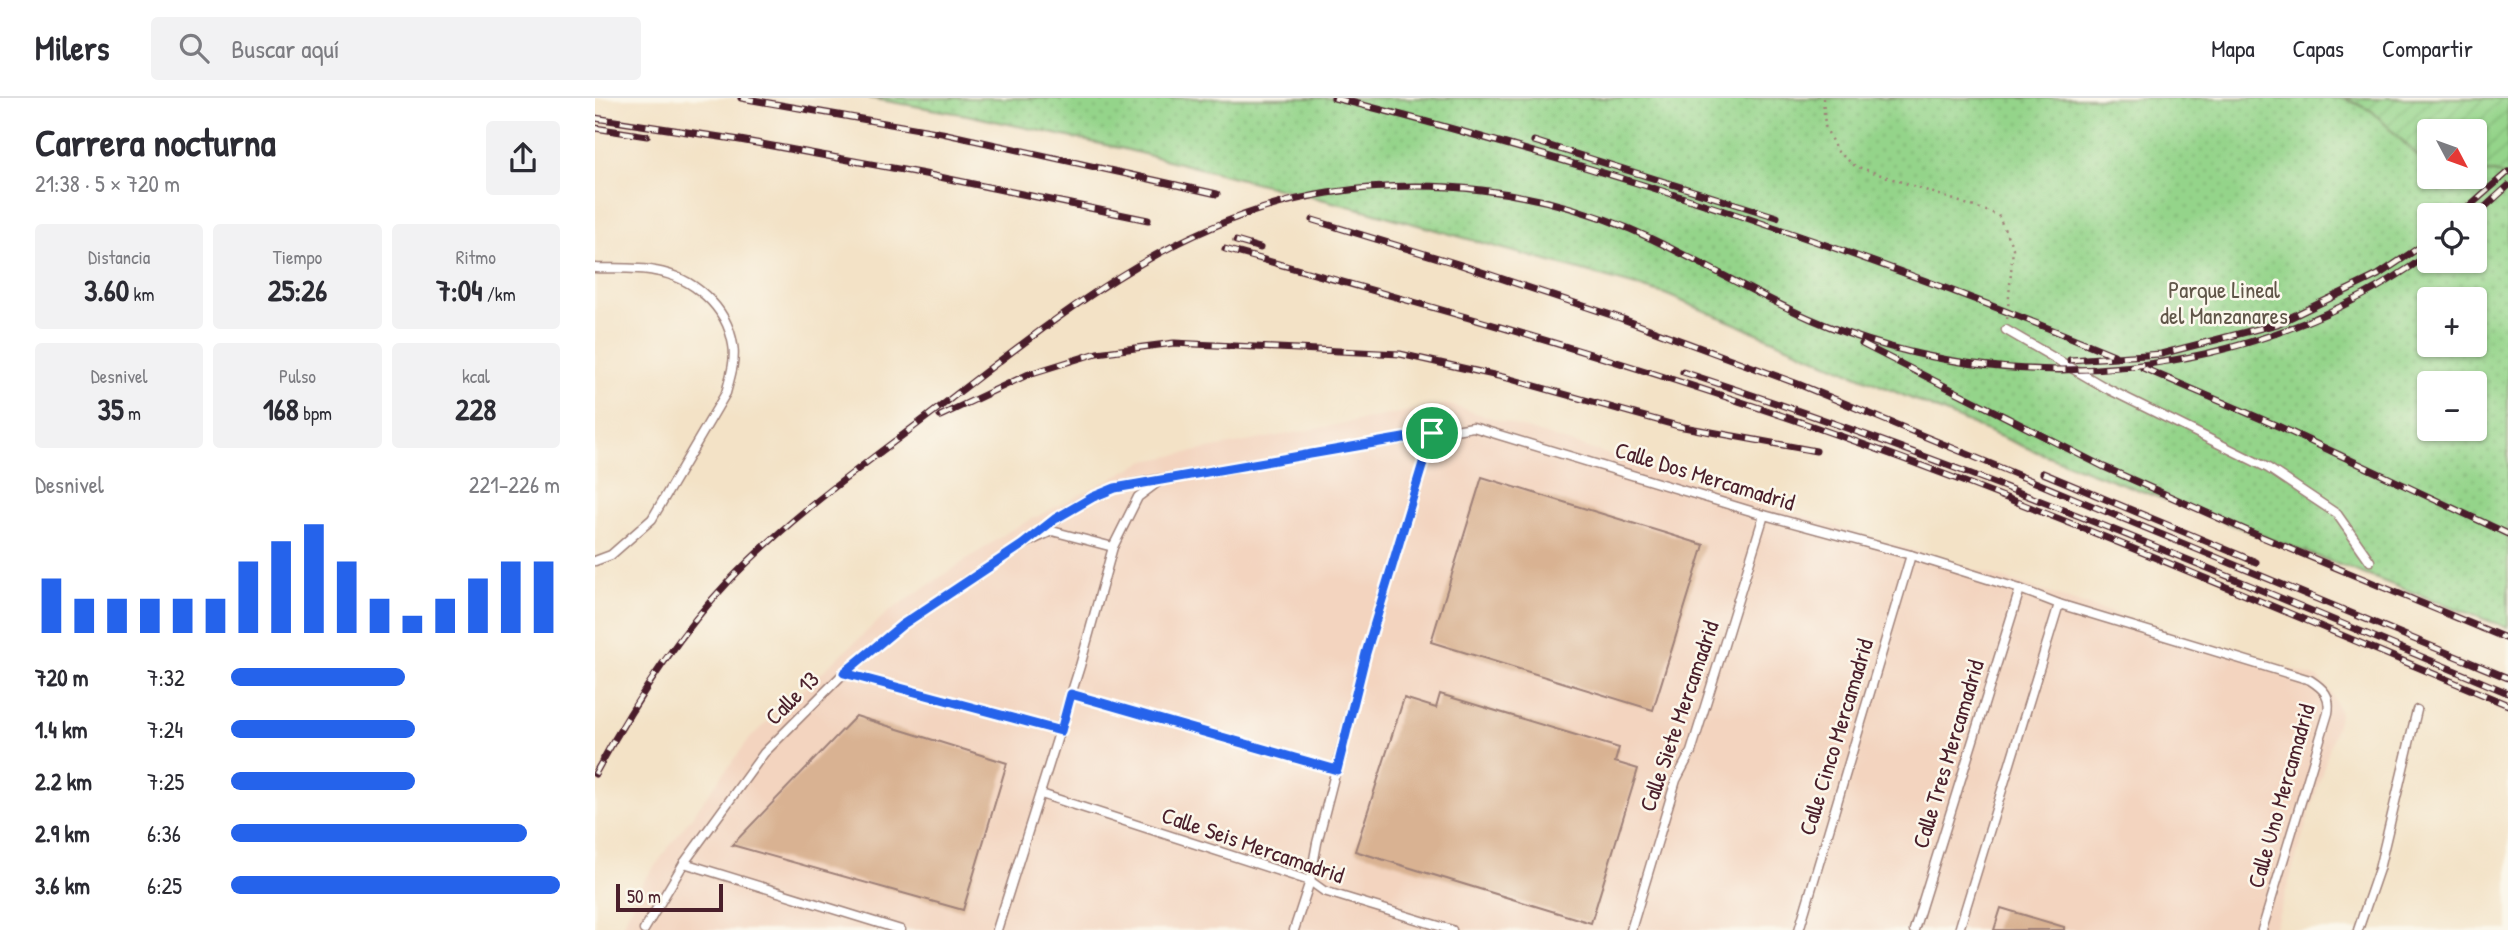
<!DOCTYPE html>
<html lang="es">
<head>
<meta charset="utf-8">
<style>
	:root { --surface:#fff; --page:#f2f2f3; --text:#2b2b33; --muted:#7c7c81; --line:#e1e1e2; --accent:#2563eb }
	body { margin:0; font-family:"Patrick Hand",sans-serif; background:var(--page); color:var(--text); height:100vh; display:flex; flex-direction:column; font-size:26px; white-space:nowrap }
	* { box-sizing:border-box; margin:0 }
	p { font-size:23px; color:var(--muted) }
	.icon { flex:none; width:38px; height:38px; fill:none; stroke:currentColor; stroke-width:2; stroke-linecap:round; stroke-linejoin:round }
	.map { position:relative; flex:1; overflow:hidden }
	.sheet { display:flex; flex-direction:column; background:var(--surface); width:595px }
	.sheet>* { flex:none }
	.needle { width:46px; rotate:131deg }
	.fabs { position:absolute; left:1822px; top:21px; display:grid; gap:14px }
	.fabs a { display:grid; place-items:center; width:70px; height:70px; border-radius:7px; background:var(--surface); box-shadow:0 2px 5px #0004; font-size:35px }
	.scale { position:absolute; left:21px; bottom:18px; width:107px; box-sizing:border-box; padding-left:7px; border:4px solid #4a1f2b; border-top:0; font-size:19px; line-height:24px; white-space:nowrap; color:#4a1f2b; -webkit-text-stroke:5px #fbf7ec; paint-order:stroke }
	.pin { position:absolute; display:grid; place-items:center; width:60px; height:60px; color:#fff; margin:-30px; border:4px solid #fff; border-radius:50%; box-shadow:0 2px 7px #0007 }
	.round { display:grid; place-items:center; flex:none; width:74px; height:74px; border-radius:7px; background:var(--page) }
	.head { display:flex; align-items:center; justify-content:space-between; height:119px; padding:0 35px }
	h1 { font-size:38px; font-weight:800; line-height:52px }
	.figures { display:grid; grid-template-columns:repeat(3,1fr); gap:10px; height:119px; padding:7px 35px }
	.figures div { display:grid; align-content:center; border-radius:7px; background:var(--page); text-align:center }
	.figures b { font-size:30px; font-weight:800 }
	.figures small { font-size:19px; font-weight:400 }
	.figures p { font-size:19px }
	.chart { height:196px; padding:14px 35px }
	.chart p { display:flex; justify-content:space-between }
	.chart svg { width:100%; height:126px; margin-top:7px; stroke:var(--accent); stroke-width:6 }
	ul { padding:0 35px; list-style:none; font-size:23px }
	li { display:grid; grid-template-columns:112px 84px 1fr; align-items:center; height:52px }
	li i { height:18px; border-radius:9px; background:var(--accent) }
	header { display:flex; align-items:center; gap:42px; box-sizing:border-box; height:98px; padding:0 35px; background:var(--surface); border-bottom:2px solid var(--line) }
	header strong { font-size:33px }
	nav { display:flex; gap:38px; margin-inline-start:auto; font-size:24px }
	.search { width:490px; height:63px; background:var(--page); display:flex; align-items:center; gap:18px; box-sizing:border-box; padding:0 24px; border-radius:7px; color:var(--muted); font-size:26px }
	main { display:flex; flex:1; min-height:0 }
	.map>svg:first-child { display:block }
	.built { fill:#f3d4bf }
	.park { fill:url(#park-dots); stroke:#6f7a5a; stroke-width:2; fill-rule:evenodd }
	.garden { fill:url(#garden-furrows); stroke:#6f7a5a; stroke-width:2 }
	.building { fill:#d9b292 }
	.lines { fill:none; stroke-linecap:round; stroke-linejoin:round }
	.service-casing { stroke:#9e8078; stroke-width:11 }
	.path { stroke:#9e8078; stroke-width:2.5; stroke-dasharray:2 5; stroke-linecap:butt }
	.service { stroke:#fff; stroke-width:8 }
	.rail-casing { stroke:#4a1f2b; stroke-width:7 }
	.rail { stroke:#fbf7ec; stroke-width:4.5; stroke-dasharray:13; stroke-linecap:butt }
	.route-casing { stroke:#fff; stroke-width:14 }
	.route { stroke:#2563eb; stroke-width:9 }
	.labels { text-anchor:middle; stroke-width:5; stroke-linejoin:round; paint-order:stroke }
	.park-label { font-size:23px; fill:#605548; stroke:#fbf7ec }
	.street-label { font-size:23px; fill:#4a1f2b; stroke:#fbf7ec }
</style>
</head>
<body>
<header>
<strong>Milers</strong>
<div class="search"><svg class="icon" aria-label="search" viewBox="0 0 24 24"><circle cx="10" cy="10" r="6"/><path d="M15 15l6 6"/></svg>Buscar aquí</div>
<nav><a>Mapa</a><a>Capas</a><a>Compartir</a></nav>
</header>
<main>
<section class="sheet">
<div class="head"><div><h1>Carrera nocturna</h1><p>21:38 · 5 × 720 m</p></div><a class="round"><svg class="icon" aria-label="share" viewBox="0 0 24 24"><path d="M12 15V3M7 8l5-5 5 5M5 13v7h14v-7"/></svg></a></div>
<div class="figures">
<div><p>Distancia</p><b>3.60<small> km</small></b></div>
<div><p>Tiempo</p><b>25:26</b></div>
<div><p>Ritmo</p><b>7:04<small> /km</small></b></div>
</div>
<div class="figures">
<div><p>Desnivel</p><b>35<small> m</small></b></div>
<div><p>Pulso</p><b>168<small> bpm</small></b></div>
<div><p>kcal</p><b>228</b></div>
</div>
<div class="chart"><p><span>Desnivel</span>221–226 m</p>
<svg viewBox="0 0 160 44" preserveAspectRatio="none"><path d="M5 44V25M15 44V32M25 44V32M35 44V32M45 44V32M55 44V32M65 44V19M75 44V12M85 44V6M95 44V19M105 44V32M115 44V38M125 44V32M135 44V25M145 44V19M155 44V19"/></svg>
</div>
<ul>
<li><b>720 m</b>7:32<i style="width:53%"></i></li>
<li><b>1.4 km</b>7:24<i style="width:56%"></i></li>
<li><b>2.2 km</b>7:25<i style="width:56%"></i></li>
<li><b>2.9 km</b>6:36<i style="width:90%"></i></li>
<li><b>3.6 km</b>6:25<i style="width:100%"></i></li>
</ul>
</section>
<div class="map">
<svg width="1913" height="832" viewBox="0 0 1913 832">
	<defs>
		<pattern id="park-dots" width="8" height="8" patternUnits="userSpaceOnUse" patternTransform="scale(1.75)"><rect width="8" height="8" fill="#94d48a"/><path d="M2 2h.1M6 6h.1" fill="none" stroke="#81b677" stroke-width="1.8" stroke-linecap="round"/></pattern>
		<pattern id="garden-furrows" width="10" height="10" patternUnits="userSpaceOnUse" patternTransform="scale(1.75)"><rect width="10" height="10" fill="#94d48a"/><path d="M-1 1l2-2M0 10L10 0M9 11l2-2" fill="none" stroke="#81b677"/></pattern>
	</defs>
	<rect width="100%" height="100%" fill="#fbf7ec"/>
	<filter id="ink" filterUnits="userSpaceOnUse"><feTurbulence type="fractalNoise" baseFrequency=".0143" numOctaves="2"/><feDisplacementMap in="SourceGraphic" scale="14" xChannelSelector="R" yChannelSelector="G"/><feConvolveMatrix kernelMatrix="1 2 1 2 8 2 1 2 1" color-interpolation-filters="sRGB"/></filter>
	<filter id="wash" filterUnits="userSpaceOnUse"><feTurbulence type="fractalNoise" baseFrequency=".00686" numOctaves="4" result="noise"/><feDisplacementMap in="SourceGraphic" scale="28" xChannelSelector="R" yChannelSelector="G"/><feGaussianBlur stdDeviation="1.57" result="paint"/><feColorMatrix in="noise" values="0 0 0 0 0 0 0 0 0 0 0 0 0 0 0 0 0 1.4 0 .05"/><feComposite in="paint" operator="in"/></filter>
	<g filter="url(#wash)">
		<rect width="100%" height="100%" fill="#f3e2c6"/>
		<!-- built -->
		<polygon class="built" points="852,306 1723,580 1736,595 1745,615 1679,832 25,832 48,784 155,640 293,514 416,432 550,363"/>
		<!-- park -->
		<path class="park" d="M273,0H1913V530L1437,352L1070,196L773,113L529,51L372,17ZM1834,33H1880V79H1834ZM1834,117H1880V163H1834ZM1834,201H1880V247H1834ZM1834,285H1880V331H1834Z"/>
		<!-- garden -->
		<polygon class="garden" points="1749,0 1913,0 1913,81 1900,74 1880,75 1880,33 1834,33 1834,69 1777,13"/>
		<g id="blocks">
			<!-- building -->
			<g class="building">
				<polygon points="887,379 1109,447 1058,612 836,544"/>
				<polygon points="845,596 1024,650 1020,664 1043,671 996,825 760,753 809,600 841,610"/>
				<polygon points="261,618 412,665 368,812 137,747"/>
				<polygon points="1406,810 1469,829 1469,832 1399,832"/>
			</g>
		</g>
	</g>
	<g filter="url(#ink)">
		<use href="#blocks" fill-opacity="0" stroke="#9e8078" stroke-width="2"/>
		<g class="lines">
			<!-- service casing -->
			<g class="service-casing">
				<g id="service">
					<path d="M0,170C19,171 41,169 60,173C97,179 132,208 138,247C141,262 135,280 131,295L57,421L16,457L0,463"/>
					<polyline points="1411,232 1511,290 1673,370 1742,416 1775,463"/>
					<path d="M438,439C462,420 489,399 520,390C534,386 549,384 564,381"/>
					<polyline points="249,575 466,633"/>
					<polyline points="476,596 742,672"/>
					<polyline points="446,696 715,783 729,793 857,832"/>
					<polyline points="89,765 306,832"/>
					<polyline points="49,832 89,765 169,655 249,575 307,527 427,447 457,433 518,449"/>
					<path d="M402,832L485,568L518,449L543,399L567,381L878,329L1169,417L1316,457L1425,491L1464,506L1715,582C1729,591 1736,598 1733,615L1667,832"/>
					<polyline points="699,832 715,783 722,745 771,555 837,335"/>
					<polyline points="1036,832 1081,682 1096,654 1169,417"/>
					<polyline points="1204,832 1316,457"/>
					<polyline points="1319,832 1425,491"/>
					<polyline points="1364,832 1464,506"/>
					<polyline points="1763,832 1784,771 1822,612"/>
				</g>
			</g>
			<!-- path -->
			<polyline class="path" points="1228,0 1230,28 1241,52 1260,68 1403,117 1418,150 1412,223"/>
			<!-- service -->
			<use href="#service" class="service"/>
			<!-- rail casing -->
			<g class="rail-casing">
				<g id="rail">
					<polyline points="146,0 347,35 622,96"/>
					<path d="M739,0C826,21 913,46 999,72C1176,125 1349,186 1519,257"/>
					<polyline points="0,20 145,42 330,76 553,122"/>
					<polyline points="0,30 52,38"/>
					<polyline points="939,43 1182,119"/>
					<polyline points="1864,117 1913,74"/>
					<polyline points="1880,118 1913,88"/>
					<polyline points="718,122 863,166 1025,220 1203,286 1913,580"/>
					<polyline points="641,143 665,150"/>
					<path d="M630,151C817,203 1004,255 1188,318C1434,402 1673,507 1913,607"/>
					<polyline points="1267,246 1509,369 1655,434 1913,541"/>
					<polyline points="1475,262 1566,256 1682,226 1783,177 1834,143"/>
					<polyline points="1548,270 1685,329 1913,436"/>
					<path d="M1088,274C1369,365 1641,481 1913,595"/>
					<polyline points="345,318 434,276 502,255 579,245 805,256 912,280 1083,328 1221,353"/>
					<polyline points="1448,375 1661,464"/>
					<path d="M0,676C37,609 80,540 133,484C201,412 285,356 363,295C475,209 589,118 733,95C835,79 940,91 1035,131C1097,158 1155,194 1216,221C1415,307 1658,283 1834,156"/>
				</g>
			</g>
			<!-- rail -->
			<use href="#rail" class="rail"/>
		</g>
	</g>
	<g class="lines" filter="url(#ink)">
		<!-- route casing -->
		<g class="route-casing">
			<polygon id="route" points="837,335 771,555 742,672 476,596 466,633 249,575 307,527 427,447 460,421 498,399 520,390"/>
		</g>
		<!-- route -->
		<use href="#route" class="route"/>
	</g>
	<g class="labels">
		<!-- park labels -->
		<g class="park-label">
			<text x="1629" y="200">Parque Lineal<tspan x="1629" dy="26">del Manzanares</tspan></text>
		</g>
		<!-- street labels -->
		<g class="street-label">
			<text transform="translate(1110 378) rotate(17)" y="8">Calle Dos Mercamadrid</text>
			<text transform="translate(197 600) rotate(-45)" y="8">Calle 13</text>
			<text transform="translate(1084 618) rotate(-71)" y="8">Calle Siete Mercamadrid</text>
			<text transform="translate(1241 639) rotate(-73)" y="8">Calle Cinco Mercamadrid</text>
			<text transform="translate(1353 656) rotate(-73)" y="8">Calle Tres Mercamadrid</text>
			<text transform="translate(1686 698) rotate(-74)" y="8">Calle Uno Mercamadrid</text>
			<text transform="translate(658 747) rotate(19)" y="8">Calle Seis Mercamadrid</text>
		</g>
	</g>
</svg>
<div class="fabs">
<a><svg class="needle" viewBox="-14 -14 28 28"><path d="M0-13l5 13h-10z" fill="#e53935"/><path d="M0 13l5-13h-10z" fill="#7c7c81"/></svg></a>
<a><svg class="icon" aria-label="locate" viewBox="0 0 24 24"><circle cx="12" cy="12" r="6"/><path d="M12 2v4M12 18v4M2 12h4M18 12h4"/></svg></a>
<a>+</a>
<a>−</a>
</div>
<div class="scale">50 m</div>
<div class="pin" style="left:837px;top:335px;background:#1e9e55"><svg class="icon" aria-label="arrive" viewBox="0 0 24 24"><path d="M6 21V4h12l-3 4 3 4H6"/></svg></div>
</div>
</main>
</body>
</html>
